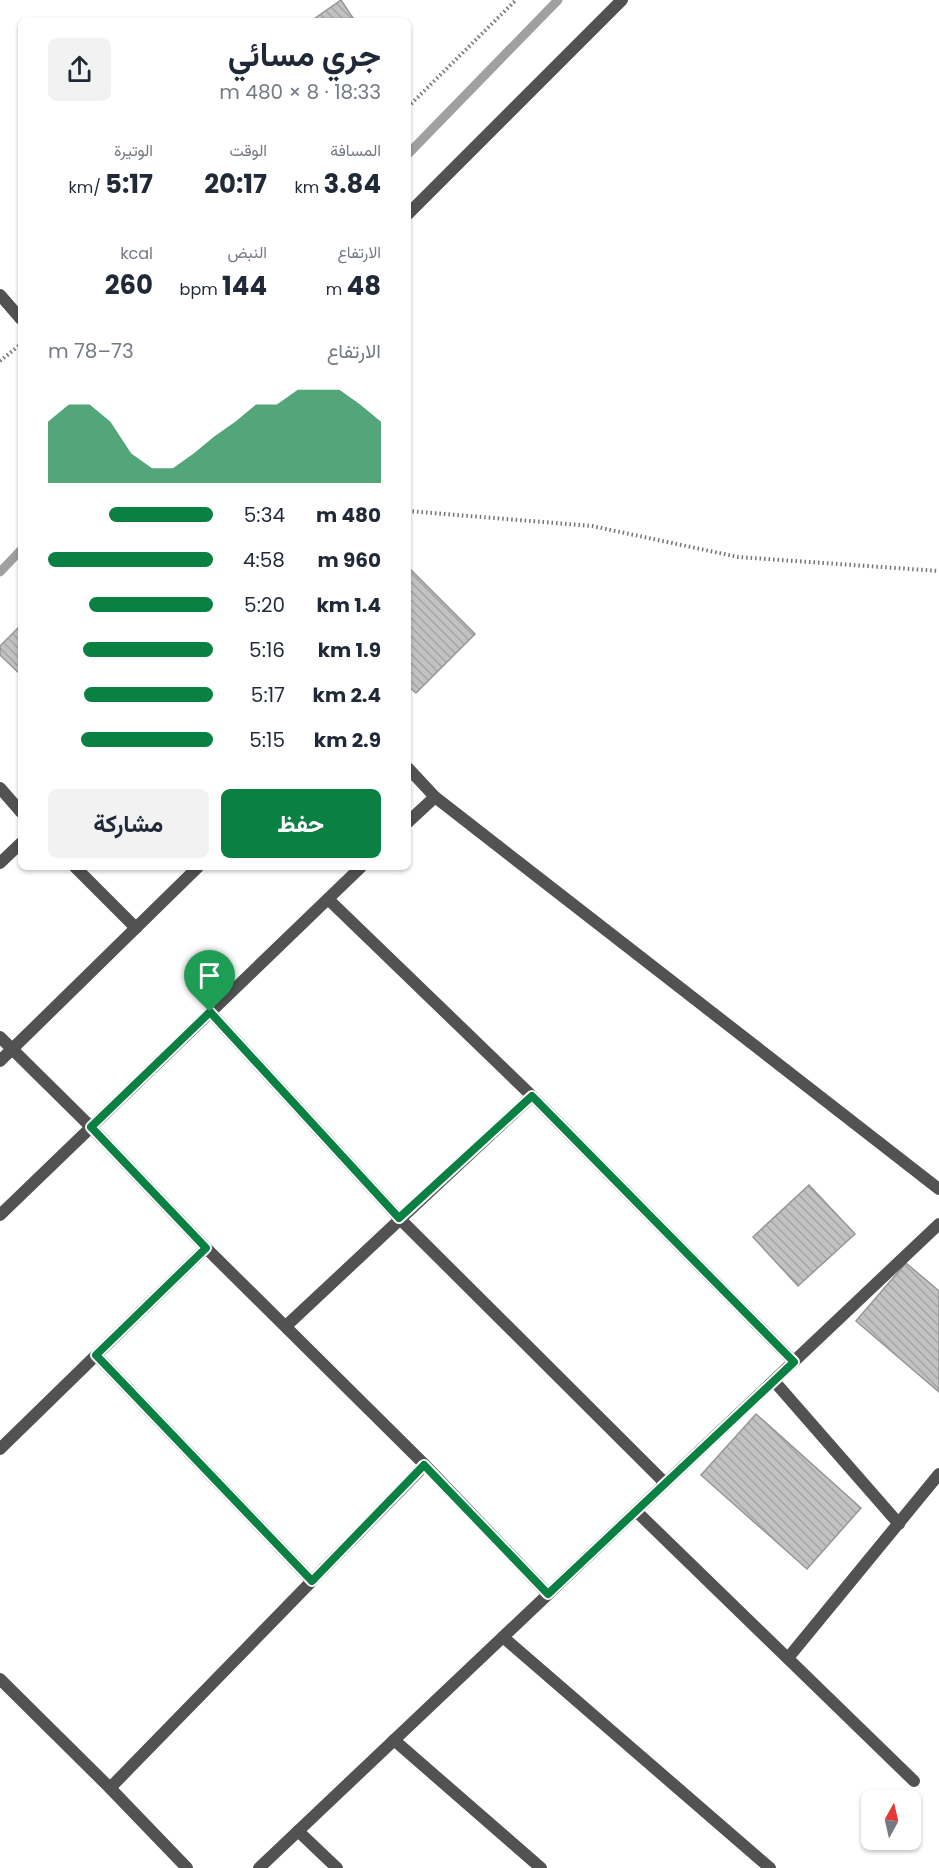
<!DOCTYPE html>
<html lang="ar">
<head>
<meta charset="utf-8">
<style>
	:root { --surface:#fff; --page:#f2f2f3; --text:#1f2937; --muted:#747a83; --accent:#0b8043 }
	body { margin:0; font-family:Poppins,Vazirmatn,sans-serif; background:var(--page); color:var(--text); direction:rtl; height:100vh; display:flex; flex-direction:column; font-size:22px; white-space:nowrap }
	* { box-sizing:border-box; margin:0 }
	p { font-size:20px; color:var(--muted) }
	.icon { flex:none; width:33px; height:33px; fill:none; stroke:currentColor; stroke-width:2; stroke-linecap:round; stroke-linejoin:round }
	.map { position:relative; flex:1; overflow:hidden; direction:ltr }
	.drawer { position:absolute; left:18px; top:18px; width:393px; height:852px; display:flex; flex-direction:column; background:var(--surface); border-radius:9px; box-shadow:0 2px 4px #0004; direction:rtl }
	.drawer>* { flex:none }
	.needle { width:39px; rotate:8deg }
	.buttons { position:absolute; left:861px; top:1790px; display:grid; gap:12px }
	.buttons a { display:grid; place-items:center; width:60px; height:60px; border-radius:9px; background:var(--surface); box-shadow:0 2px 4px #0004; font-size:30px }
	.pin { position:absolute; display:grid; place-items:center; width:51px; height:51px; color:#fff; margin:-62px -26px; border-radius:50% 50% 50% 0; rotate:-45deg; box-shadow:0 0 6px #0007 }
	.pin .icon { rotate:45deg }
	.round { display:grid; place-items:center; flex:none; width:63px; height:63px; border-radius:9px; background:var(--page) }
	.head { display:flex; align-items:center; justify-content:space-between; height:102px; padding:0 30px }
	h1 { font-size:33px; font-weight:700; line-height:45px }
	.figures { display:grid; grid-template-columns:repeat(3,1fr); gap:9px; height:102px; padding:6px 30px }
	.figures div { display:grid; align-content:center }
	.figures b { font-size:26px; font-weight:700 }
	.figures small { font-size:16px; font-weight:400 }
	.figures p { font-size:16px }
	.chart { height:168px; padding:12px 30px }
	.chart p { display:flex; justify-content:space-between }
	.chart svg { width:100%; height:108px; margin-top:6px; fill:var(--accent); opacity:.7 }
	.cta { display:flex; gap:12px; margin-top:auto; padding:12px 30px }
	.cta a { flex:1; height:69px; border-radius:9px; background:var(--accent); color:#fff; font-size:24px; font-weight:700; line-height:69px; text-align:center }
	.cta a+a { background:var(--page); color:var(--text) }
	ul { padding:0 30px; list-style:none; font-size:20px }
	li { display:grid; grid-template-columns:96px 72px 1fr; align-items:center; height:45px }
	li i { height:15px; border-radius:8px; background:var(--accent) }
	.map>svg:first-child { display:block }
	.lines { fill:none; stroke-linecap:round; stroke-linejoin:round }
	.stream { stroke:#a0a0a0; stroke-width:9 }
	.building { fill:url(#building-back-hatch); stroke:#969696; stroke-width:1.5 }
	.path { stroke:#747474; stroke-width:4; stroke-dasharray:1.5 3; stroke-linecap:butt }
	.minor { stroke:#525252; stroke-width:12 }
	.route-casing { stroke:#fff; stroke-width:12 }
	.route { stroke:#0b8043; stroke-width:8 }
</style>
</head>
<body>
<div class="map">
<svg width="939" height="1868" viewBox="0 0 939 1868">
	<defs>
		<pattern id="building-back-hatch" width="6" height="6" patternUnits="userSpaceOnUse" patternTransform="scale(1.5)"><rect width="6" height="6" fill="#c2c2c2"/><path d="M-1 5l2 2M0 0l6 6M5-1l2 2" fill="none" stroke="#a5a5a5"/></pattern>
	</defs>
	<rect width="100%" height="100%" fill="#fff"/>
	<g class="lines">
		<!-- stream -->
		<g class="stream">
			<polyline points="408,154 558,0"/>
			<polyline points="0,572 21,550"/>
		</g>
	</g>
	<!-- building -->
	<g class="building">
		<polygon points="341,0 355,21 311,21"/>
		<polygon points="408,567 475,634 416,693 408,686"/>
		<polygon points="21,625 21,675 0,655 0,646"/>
		<polygon points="809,1185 855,1234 798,1286 753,1237"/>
		<polygon points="906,1263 939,1291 939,1392 856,1321"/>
		<polygon points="756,1414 861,1508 807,1569 701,1475"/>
	</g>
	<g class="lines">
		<!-- path -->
		<g class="path">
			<polyline points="408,107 516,0"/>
			<polyline points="0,361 21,344"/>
			<polyline points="408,511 592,526 738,557 939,571"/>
		</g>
		<!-- minor -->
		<g class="minor">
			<polyline points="408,214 622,0"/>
			<polyline points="0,295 21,319"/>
			<polyline points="408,768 435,797 939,1189"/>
			<polyline points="0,788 21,812"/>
			<polyline points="408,822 435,797"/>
			<polyline points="0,863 21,843"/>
			<polyline points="75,867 136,928"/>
			<polyline points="328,899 532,1096 794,1362"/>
			<polyline points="210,1012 399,1218 665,1483"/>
			<polyline points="0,1037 91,1127 206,1248 425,1465 548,1594"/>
			<polyline points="0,1061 198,867"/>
			<polyline points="0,1215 361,867"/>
			<polyline points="286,1326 532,1096"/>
			<polyline points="96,1355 312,1581"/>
			<polyline points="774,1381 899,1524"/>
			<polyline points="0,1449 206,1248"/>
			<polyline points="636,1511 914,1781"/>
			<polyline points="503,1637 770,1868"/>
			<polyline points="788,1658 939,1474"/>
			<polyline points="0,1679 110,1788 187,1868"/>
			<polyline points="394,1740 541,1868"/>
			<polyline points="110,1788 425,1465"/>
			<polyline points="298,1831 337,1868"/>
			<polyline points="259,1868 939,1224"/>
		</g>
	</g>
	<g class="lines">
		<!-- route casing -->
		<g class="route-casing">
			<polygon id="route" points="210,1012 399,1218 532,1096 794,1362 548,1594 424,1465 312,1581 96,1355 206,1248 91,1127"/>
		</g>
		<!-- route -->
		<use href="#route" class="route"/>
	</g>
</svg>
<div class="buttons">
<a><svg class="needle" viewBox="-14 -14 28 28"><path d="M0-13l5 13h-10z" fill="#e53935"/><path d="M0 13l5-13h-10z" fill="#747a83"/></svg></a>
</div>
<div class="pin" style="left:210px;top:1012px;background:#1e9e55"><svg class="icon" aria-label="arrive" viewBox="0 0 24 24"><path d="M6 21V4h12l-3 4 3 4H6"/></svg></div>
<section class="drawer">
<div class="head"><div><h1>جري مسائي</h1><p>18:33 · 8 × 480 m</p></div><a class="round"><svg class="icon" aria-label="share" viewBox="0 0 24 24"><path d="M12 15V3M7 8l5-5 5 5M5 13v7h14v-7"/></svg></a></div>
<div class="figures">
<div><p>المسافة</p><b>3.84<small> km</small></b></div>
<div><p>الوقت</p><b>20:17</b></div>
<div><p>الوتيرة</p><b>5:17<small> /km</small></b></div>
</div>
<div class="figures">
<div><p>الارتفاع</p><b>48<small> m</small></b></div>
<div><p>النبض</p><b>144<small> bpm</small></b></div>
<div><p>kcal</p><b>260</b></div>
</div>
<div class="chart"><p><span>الارتفاع</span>73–78 m</p>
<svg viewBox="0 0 160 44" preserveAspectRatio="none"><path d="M0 44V19L10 12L20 12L30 19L40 32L50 38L60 38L70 32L80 25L90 19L100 12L110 12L120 6L130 6L140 6L150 12L160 19V44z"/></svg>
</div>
<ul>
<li><b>480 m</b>5:34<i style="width:63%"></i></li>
<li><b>960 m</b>4:58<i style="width:100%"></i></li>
<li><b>1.4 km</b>5:20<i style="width:75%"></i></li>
<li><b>1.9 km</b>5:16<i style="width:79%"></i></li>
<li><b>2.4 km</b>5:17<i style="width:78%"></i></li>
<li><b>2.9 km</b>5:15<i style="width:80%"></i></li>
</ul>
<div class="cta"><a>حفظ</a><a>مشاركة</a></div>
</section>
</div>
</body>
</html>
